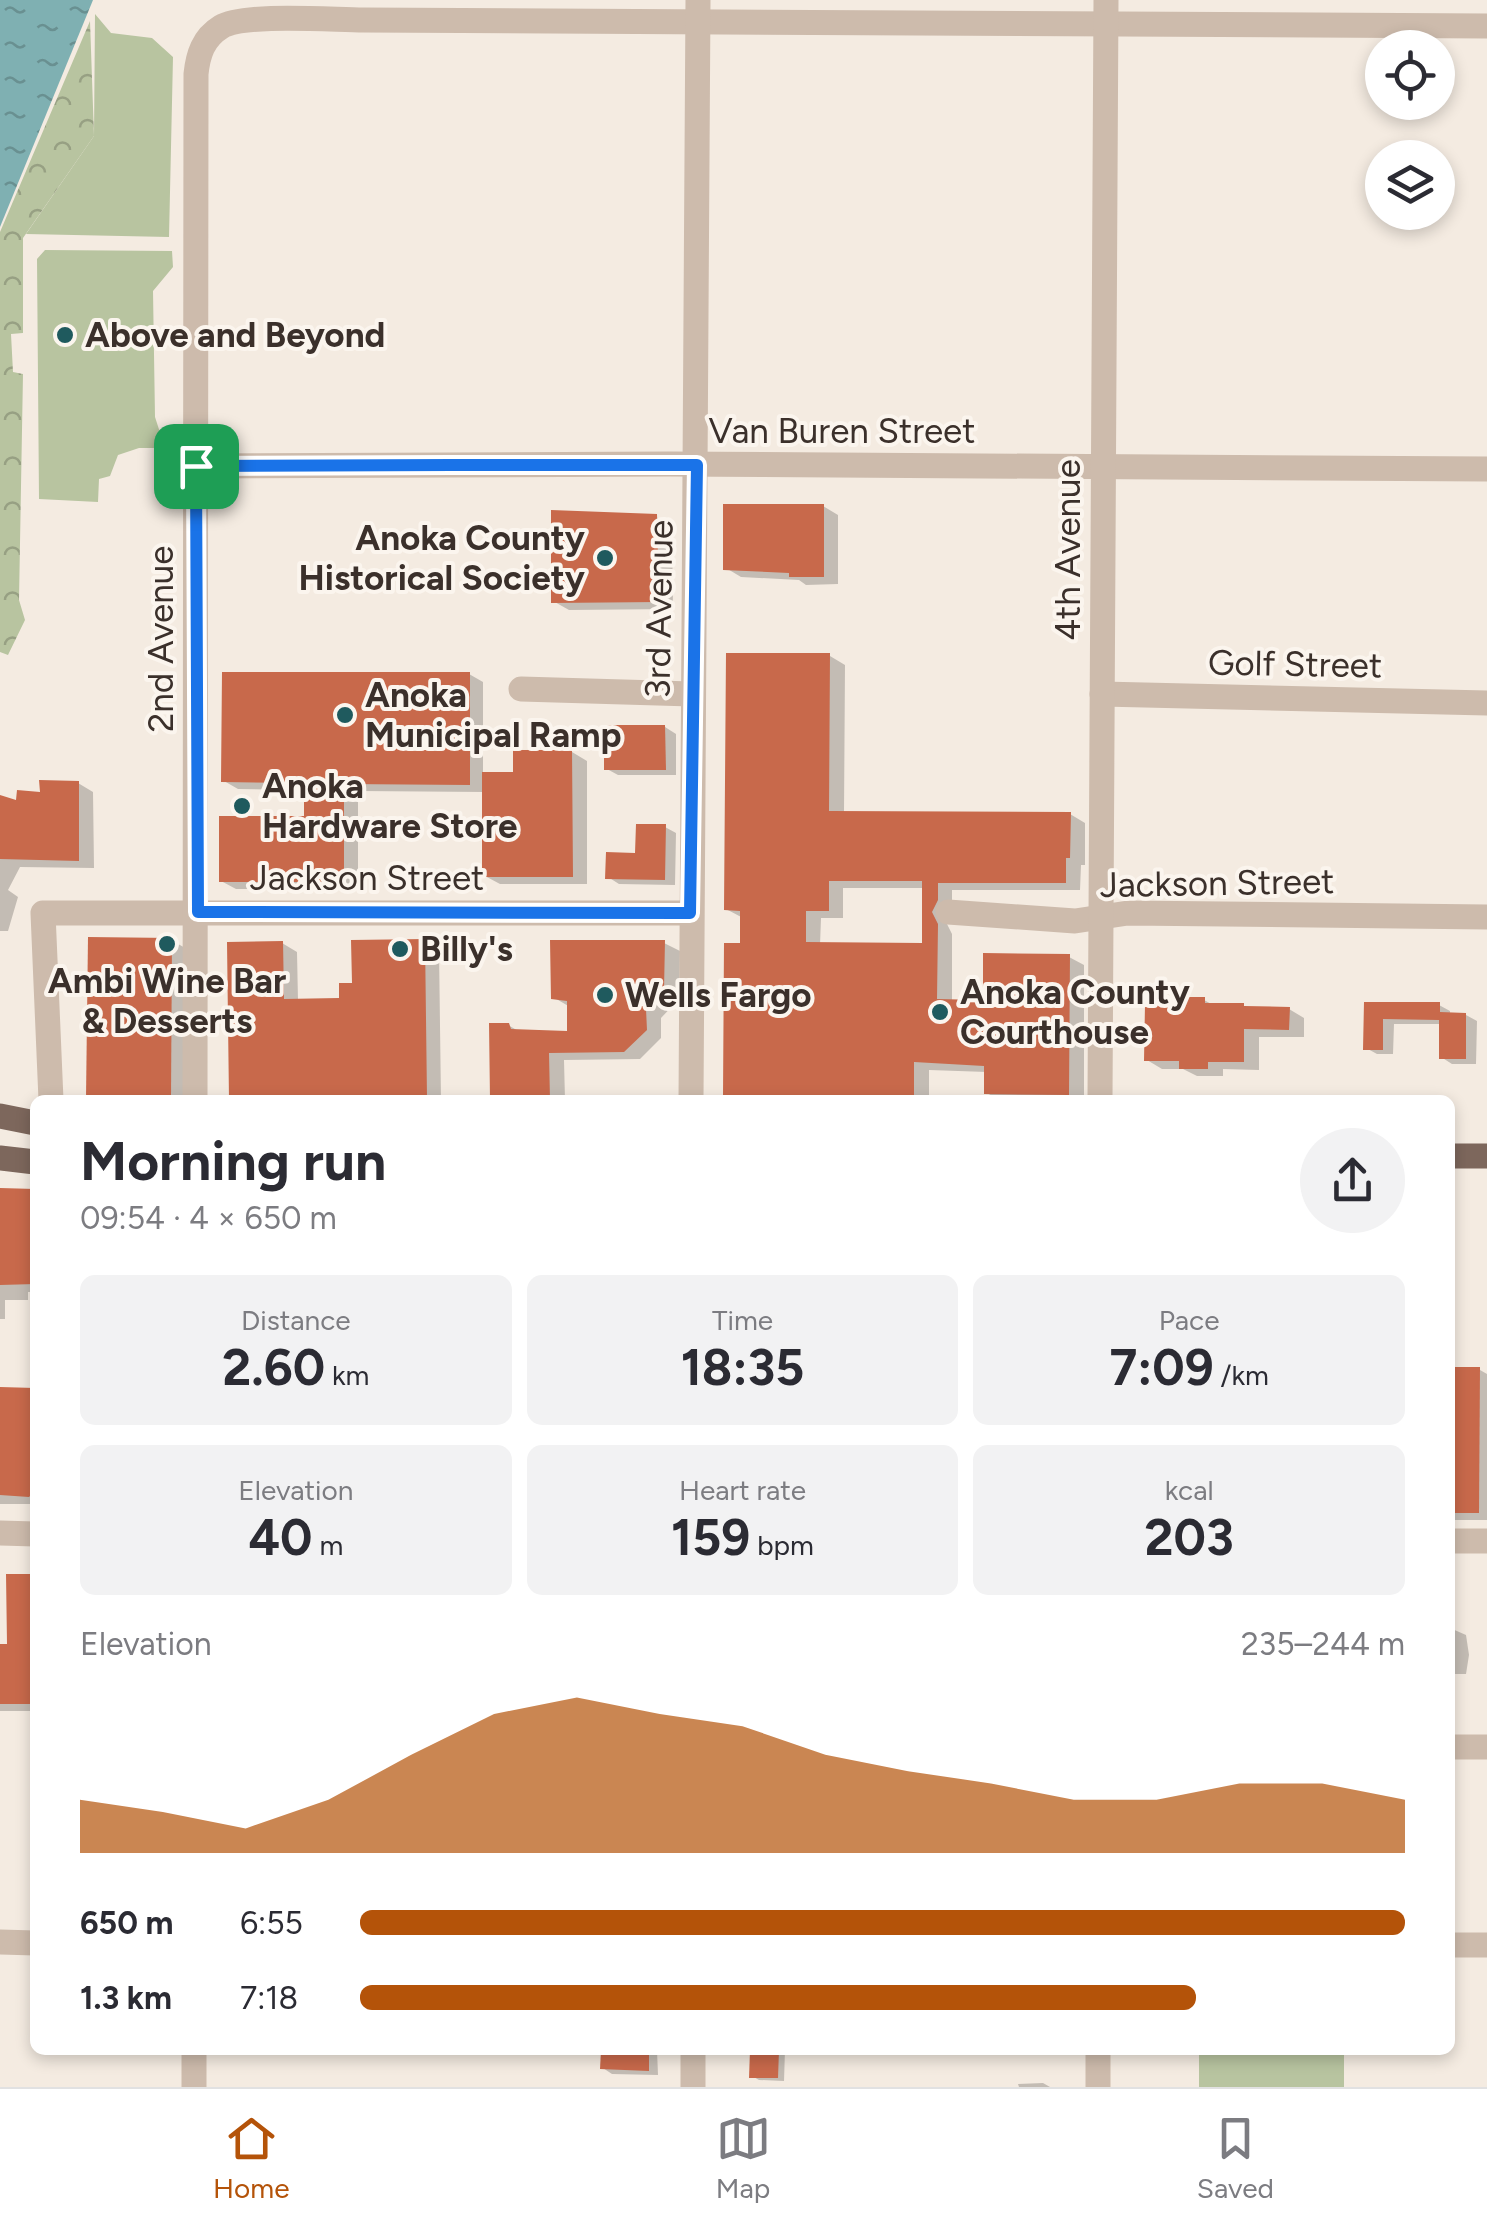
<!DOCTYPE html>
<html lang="en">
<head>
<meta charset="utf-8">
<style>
	:root { --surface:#fff; --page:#f2f2f3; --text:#2b2b33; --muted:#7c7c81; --line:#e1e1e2; --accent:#b45309 }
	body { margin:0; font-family:Figtree,sans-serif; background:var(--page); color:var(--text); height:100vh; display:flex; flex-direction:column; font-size:38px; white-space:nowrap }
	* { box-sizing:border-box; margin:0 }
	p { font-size:32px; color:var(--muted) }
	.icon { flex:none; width:55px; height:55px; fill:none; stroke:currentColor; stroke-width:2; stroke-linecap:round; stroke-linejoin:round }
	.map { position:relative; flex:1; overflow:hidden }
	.panel { position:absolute; left:30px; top:1095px; width:1425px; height:960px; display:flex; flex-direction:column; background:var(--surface); border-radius:15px; box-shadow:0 5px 15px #0003 }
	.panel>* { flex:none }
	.controls { position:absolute; left:1365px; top:30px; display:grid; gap:20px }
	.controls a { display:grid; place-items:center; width:90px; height:90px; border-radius:50%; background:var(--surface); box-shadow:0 5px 15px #0003; font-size:50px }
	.pin { position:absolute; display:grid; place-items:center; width:85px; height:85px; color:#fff; margin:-42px; border-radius:20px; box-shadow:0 5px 15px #0006 }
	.round { display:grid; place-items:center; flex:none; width:105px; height:105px; border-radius:52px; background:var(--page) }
	.overview { display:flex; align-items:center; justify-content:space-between; height:170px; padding:0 50px }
	h1 { font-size:55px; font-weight:700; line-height:75px }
	.figures { display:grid; grid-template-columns:repeat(3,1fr); gap:15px; height:170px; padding:10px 50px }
	.figures div { display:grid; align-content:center; border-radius:15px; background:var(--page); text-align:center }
	.figures b { font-size:50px; font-weight:700 }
	.figures small { font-size:28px; font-weight:400 }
	.figures p { font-size:28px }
	.chart { height:280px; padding:20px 50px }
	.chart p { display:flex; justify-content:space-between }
	.chart svg { width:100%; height:180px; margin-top:10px; fill:var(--accent); opacity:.7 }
	ul { padding:0 50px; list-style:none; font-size:32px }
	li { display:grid; grid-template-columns:160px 120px 1fr; align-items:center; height:75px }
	li i { height:25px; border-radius:12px; background:var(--accent) }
	.menu { display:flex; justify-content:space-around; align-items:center; height:140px; border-top:2px solid var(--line); background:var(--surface); font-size:28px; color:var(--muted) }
	.menu a { display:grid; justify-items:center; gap:5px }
	.menu .selected { color:var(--accent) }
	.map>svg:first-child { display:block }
	.green { fill:#b8c4a0 }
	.forest { fill:url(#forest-crowns) }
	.water { fill:url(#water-ripples) }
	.shadow { fill:#0003; fill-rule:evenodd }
	.building { fill:#c8694b; fill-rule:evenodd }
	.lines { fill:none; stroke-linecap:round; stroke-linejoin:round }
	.minor { stroke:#cdbbac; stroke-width:25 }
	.major { stroke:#7d675c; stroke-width:25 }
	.route-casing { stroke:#fff; stroke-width:20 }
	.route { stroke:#1a73e8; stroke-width:12 }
	.poi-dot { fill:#1f5a5e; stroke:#fbf5ee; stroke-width:4 }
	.labels { text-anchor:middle; stroke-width:8; stroke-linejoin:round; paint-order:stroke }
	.poi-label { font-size:35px; font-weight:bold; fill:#3b302b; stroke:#fbf5ee; text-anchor:start }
	.street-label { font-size:35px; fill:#3b302b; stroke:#fbf5ee }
</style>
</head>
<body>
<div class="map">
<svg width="1487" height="2087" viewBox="0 0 1487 2087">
	<defs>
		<pattern id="forest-crowns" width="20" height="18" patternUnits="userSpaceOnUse" patternTransform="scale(2.5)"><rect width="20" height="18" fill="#b8c4a0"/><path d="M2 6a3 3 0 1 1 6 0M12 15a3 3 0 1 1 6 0" fill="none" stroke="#97a083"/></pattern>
		<pattern id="water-ripples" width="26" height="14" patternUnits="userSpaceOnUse" patternTransform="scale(2.5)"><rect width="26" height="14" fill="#7fb0b2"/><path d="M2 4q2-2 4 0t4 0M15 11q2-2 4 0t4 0" fill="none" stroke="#699091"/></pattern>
	</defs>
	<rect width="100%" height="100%" fill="#f4ebe1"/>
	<!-- green -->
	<g class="green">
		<polygon points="95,14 111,33 152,38 173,57 169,237 26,234 94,136"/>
		<polygon points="45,250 172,251 173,267 153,291 155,417 165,448 139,448 118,455 110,476 99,479 98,502 39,499 37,259"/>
		<rect x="1199" y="2050" width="145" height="37"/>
	</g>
	<!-- forest -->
	<polygon class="forest" points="90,21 94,136 23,238 23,333 11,334 13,372 23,374 19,600 25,620 8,655 0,652 0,232"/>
	<!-- water -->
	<polygon class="water" points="0,0 93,0 0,227"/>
	<!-- shadow -->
	<g class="shadow">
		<polygon points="823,506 838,515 838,584 806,585 799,580 741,577 726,568"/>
		<polygon points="656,517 672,526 673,609 569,610 553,601"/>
		<path d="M830,656L845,665L844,813L1070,814L1085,823V865H1081L1080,890H952V909L946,922L952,934V1002H985L1069,957L1084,965V1100H999L987,1093V1072L929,1070V1100H733L726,1096L743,918L726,909ZM843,888H925V945H820L821,918H843Z"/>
		<polygon points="469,674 483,682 483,774 515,774 572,752 587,761 587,884 500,884 485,876 485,792 358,791 358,889 236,889 221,881 306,818 306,790 238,789 224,781"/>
		<polygon points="665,727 676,734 676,775 618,775 607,769"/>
		<polygon points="78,783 93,792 94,868 20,867 8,890 18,897 8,931 0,931 0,798 18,803"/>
		<polygon points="665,827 676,833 675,885 619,884 608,877 638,855"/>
		<polygon points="171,940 187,949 186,1100 95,1100 89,1097"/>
		<polygon points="424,941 439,950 441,1100 231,1099 282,943 297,952 298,1001 342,1001 354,986"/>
		<polygon points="664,943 680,951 679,999 661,1018 661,1038 640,1059 564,1060 565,1100 492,1100 508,1025 520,1032 569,1033 570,1007 553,997"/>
		<polygon points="1204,1000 1215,1006 1289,1009 1304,1018 1304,1037 1259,1037 1259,1070 1223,1069 1223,1076 1197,1076 1183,1069 1162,1069 1147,1060 1184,1007"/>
		<polygon points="1366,1004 1439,1005 1450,1011 1450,1015 1466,1015 1477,1021 1476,1064 1452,1064 1441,1057 1441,1024 1394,1024 1393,1054 1377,1054 1366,1048"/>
		<polygon points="0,1191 35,1191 35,1292 28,1292 28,1300 5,1300 5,1319 0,1319"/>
		<polygon points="1450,1370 1480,1370 1487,1374 1487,1520 1450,1520"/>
		<rect x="0" y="1390" width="35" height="114"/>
		<polygon points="31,1570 35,1570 35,1711 0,1711 0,1646 9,1646"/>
		<polygon points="1450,1628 1466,1635 1469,1655 1466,1674 1450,1674"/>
		<polygon points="603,2050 657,2050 658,2075 612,2074 603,2068"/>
		<polygon points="752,2050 785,2050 784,2081 759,2080 752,2076"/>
		<polygon points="1043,2083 1050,2087 1019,2087 1018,2084"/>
	</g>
	<!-- building -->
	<g class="building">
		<polygon points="723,504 824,504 824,577 789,577 789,573 723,570"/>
		<polygon points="551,510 657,514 659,602 551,603"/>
		<path d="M726,653H830L829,811L1071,812L1070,858H1066V883H938V900L932,912L938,924L937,999L983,1000V953L1070,954L1069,1095L984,1094V1066L914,1062V1095L723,1097L724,943H740V911L724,910ZM829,881H922V943L806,942V911H829Z"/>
		<polygon points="222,672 470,672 470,785 344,784 344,882 219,882 219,816 304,816 304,783 221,782"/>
		<polygon points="604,725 665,725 666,770 604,770"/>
		<polygon points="513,750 572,750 573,877 482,877 482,772 513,772"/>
		<polygon points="39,780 79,781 79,861 0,859 0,795 16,800 17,790 40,792"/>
		<polygon points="636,824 666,824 665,880 605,879 606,852 635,853"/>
		<polygon points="88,937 172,938 171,1098 86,1098"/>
		<polygon points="425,939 427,1098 229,1100 227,942 283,941 284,999 339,998 339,983 352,983 351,940"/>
		<polygon points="550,940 665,940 664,990 646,1009 647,1030 624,1052 549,1053 550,1100 490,1100 489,1023 509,1023 511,1029 567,1031 567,1001 551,999"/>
		<polygon points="1181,997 1205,997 1205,1003 1244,1003 1244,1006 1290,1007 1289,1030 1244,1029 1244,1062 1208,1062 1208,1069 1179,1069 1179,1061 1144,1061 1145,1004 1181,1004"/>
		<polygon points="1364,1002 1440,1002 1440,1012 1466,1013 1466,1059 1439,1059 1439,1020 1383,1019 1383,1050 1363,1050"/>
		<polygon points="0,1188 35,1189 35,1284 0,1285"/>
		<polygon points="1450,1367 1480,1367 1479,1513 1450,1513"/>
		<polygon points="0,1387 35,1388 35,1491 29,1497 0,1495"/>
		<polygon points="6,1574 35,1574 35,1704 0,1704 0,1644 7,1644"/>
		<polygon points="601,2050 649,2050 649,2071 600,2069"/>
		<polygon points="750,2050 779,2050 778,2078 749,2078"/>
	</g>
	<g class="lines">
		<!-- minor -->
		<g class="minor">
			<polyline points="196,466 670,464 1487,469"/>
			<polyline points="521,689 692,694"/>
			<polyline points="1102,694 1487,703"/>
			<polyline points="948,912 1075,921 1128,913 1487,917"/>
			<polyline points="51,1100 43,913 690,913"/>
			<path d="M195,1100L196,74C198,55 203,38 221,27C244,13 332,20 363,20L1487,26"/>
			<polyline points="691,1100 698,0"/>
			<polyline points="1100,1100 1106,0"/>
			<polyline points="0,1533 35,1534"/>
			<polyline points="1450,1541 1487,1541"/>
			<polyline points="1450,1747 1487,1747"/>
			<polyline points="0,1942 35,1943"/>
			<polyline points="1450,1945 1487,1945"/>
			<polyline points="194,2050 194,2087"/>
			<polyline points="693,2087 693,2050"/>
			<polyline points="1098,2087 1098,2050"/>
		</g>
		<!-- major -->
		<g class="major">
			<polyline points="0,1116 35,1123"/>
			<polyline points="1450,1156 1487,1156"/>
			<polyline points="0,1158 35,1162"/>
		</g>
	</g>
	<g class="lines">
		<!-- route casing -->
		<g class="route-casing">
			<polygon id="route" points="452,465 697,465 690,913 198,912 196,466"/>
		</g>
		<!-- route -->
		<use href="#route" class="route"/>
	</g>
	<!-- markers -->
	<g class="poi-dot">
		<circle cx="65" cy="335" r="10"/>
		<circle cx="605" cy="558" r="10"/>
		<circle cx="345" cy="715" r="10"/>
		<circle cx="242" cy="806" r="10"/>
		<circle cx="167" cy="944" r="10"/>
		<circle cx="400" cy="949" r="10"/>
		<circle cx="605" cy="995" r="10"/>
		<circle cx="940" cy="1012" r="10"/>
	</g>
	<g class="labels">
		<!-- poi labels -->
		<g class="poi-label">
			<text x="85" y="347">Above and Beyond</text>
			<text x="585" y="550" text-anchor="end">Anoka County<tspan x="585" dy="40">Historical Society</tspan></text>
			<text x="365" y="707">Anoka<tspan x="365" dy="40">Municipal Ramp</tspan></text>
			<text x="262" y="798">Anoka<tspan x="262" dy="40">Hardware Store</tspan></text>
			<text x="420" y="961">Billy's</text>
			<text x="167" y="993" text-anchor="middle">Ambi Wine Bar<tspan x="167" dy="40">&amp; Desserts</tspan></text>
			<text x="960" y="1004">Anoka County<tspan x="960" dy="40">Courthouse</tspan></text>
			<text x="625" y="1007">Wells Fargo</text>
		</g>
		<!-- street labels -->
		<g class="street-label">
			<text x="842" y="443">Van Buren Street</text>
			<text transform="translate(1068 550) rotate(-90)" y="12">4th Avenue</text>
			<text transform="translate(659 609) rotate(-89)" y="12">3rd Avenue</text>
			<text transform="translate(161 639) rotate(-90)" y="12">2nd Avenue</text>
			<text transform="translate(1295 664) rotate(1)" y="12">Golf Street</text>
			<text x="367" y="890">Jackson Street</text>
			<text transform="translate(1217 883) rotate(-1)" y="12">Jackson Street</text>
		</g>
	</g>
</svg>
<div class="controls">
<a><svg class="icon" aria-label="locate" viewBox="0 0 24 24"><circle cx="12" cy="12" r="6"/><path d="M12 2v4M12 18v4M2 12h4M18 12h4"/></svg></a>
<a><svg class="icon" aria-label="layers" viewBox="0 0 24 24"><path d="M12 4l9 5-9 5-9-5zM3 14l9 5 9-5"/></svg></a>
</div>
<div class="pin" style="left:196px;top:466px;background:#1e9e55"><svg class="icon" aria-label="arrive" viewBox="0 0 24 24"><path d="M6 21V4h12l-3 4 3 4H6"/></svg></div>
<section class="panel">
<div class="overview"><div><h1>Morning run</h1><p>09:54 · 4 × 650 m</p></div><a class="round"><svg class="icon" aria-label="share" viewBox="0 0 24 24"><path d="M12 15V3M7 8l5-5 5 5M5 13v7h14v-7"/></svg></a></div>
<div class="figures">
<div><p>Distance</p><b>2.60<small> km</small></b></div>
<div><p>Time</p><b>18:35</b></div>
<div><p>Pace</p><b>7:09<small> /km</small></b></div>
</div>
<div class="figures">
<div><p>Elevation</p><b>40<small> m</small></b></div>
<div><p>Heart rate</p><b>159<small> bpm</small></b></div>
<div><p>kcal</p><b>203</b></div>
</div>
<div class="chart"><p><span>Elevation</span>235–244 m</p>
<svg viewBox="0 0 160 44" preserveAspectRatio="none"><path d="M0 44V31L10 34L20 38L30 31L40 20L50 10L60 6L70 10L80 13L90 20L100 24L110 27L120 31L130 31L140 27L150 27L160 31V44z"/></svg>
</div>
<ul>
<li><b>650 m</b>6:55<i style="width:100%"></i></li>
<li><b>1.3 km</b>7:18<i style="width:80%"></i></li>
</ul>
</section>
</div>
<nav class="menu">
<a class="selected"><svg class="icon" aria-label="home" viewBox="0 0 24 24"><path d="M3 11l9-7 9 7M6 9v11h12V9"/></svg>Home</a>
<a><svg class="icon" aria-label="map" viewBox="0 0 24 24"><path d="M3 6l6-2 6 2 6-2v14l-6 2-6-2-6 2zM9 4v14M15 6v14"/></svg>Map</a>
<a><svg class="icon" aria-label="saved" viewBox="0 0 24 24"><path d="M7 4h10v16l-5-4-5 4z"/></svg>Saved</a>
</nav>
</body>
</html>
